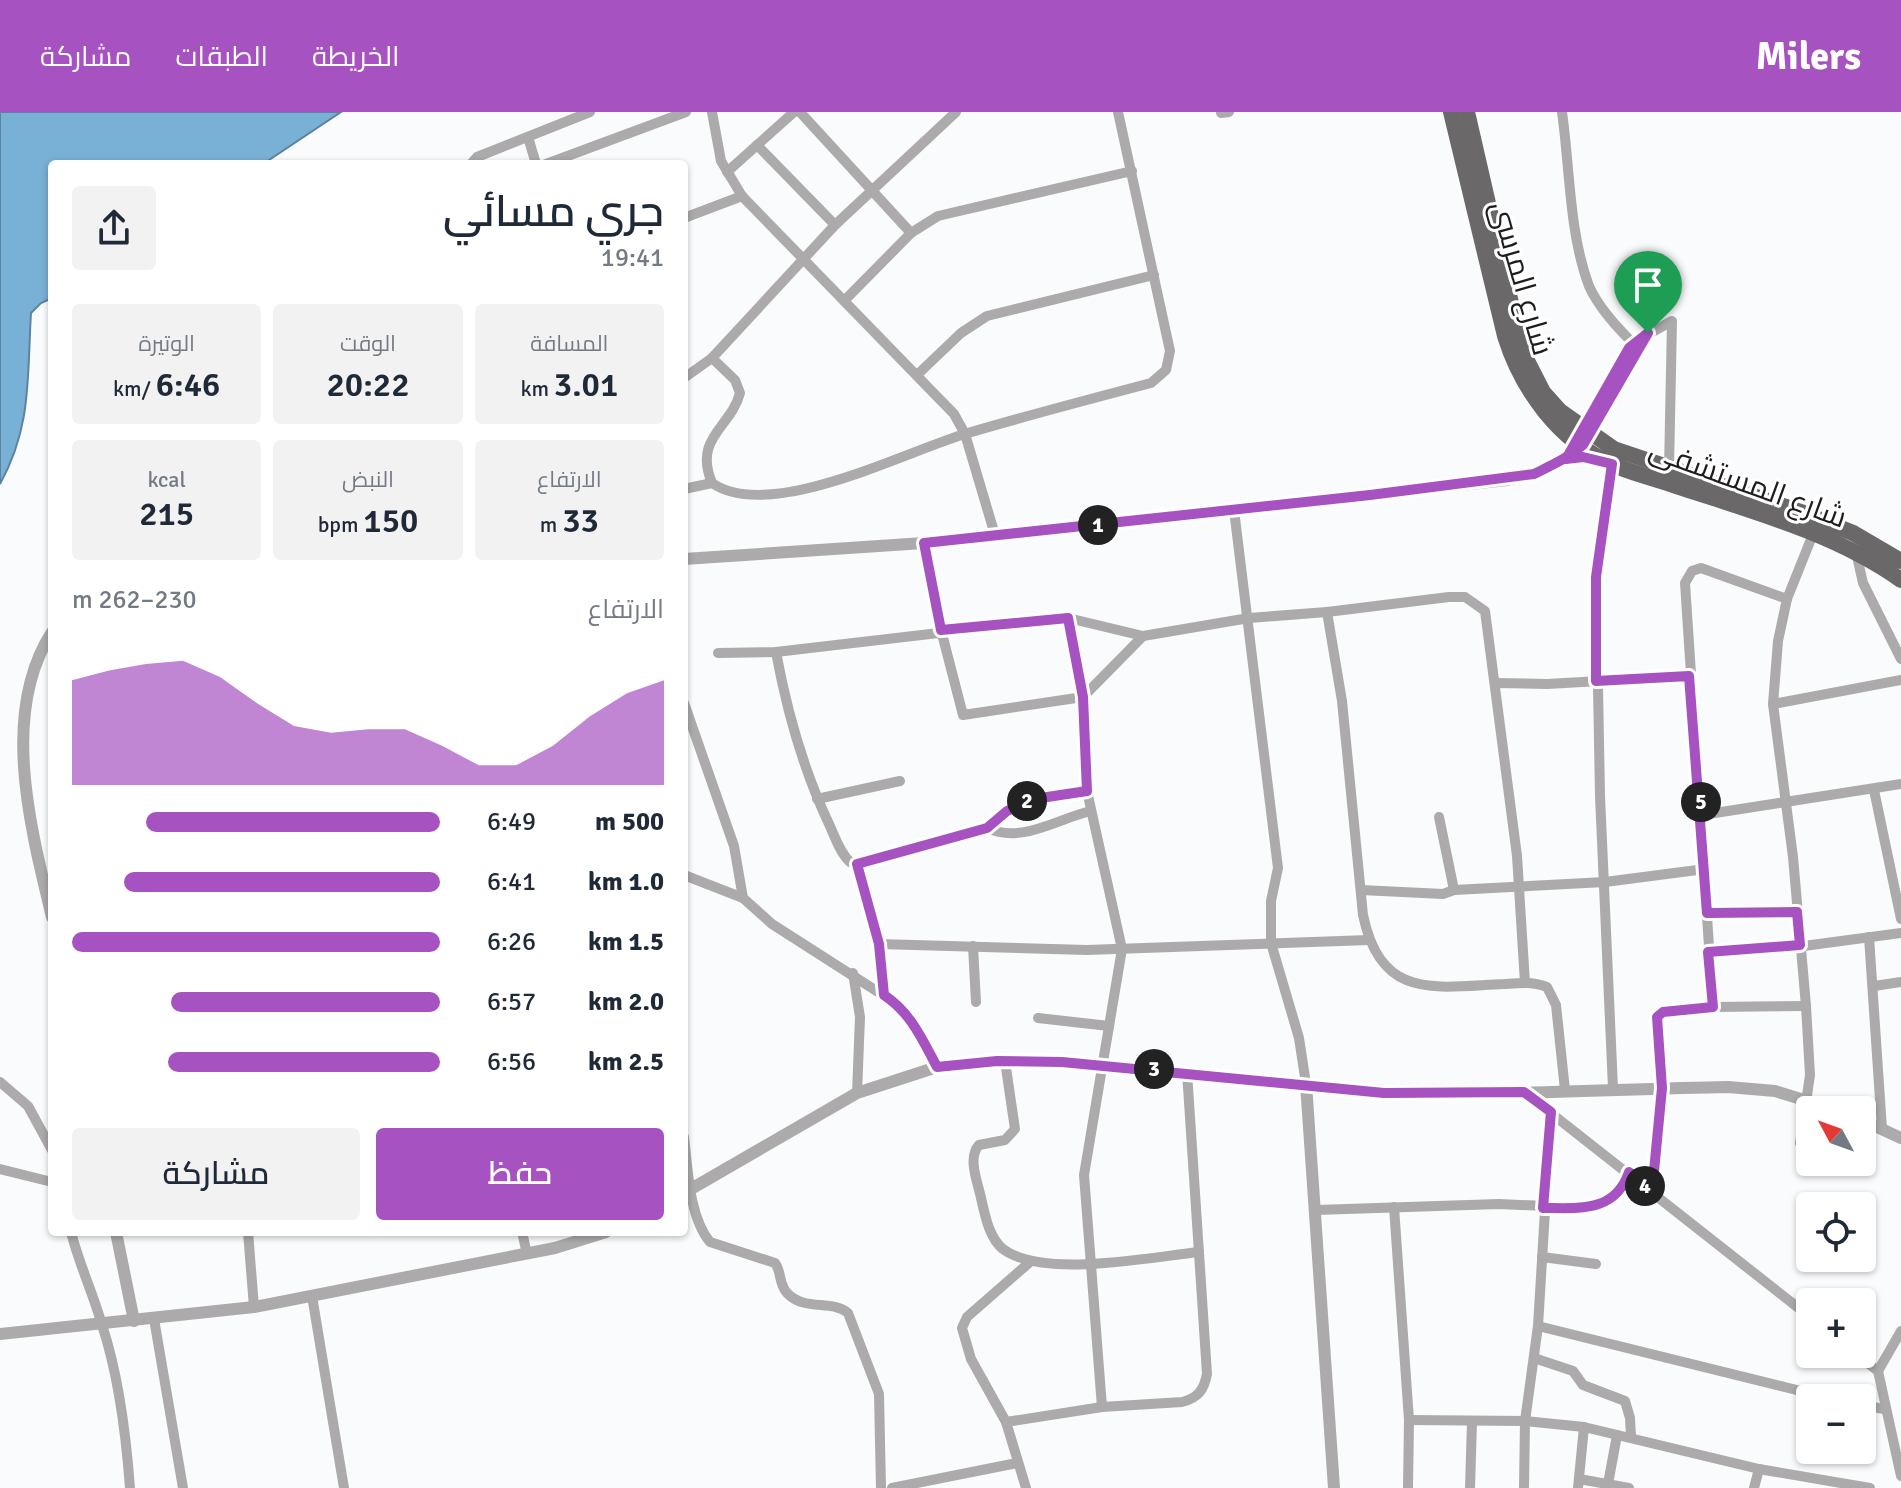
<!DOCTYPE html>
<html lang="ar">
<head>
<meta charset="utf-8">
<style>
	:root { --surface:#fff; --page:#f2f2f3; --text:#1f2937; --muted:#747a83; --accent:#a652c1 }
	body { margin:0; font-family:Signika,Cairo,sans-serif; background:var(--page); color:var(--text); direction:rtl; height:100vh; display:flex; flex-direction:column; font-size:30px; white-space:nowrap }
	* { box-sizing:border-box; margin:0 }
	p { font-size:26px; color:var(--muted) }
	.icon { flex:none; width:44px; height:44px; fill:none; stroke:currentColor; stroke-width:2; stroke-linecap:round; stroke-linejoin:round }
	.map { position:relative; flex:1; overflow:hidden; direction:ltr }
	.details { position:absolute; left:48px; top:48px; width:640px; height:1076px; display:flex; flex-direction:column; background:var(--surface); border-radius:8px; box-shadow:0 2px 6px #0004; direction:rtl }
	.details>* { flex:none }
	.needle { width:52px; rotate:311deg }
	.fabs { position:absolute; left:1796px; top:984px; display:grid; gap:16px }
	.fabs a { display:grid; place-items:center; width:80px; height:80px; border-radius:8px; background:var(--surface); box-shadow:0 2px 6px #0004; font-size:40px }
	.pin { position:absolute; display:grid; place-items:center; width:68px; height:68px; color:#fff; margin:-82px -34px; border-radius:50% 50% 50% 0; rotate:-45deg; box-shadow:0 0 8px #0007 }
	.pin .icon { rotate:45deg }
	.km { position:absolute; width:40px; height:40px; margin:-20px; border-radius:50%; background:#222; color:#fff; font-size:22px; line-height:40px; text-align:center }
	.round { display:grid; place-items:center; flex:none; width:84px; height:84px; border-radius:8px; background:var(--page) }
	.summary { display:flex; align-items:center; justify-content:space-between; height:136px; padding:0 24px }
	h1 { font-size:44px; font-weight:600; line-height:60px }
	.figures { display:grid; grid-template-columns:repeat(3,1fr); gap:12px; height:136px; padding:8px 24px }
	.figures div { display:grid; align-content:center; border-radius:8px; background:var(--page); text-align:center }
	.figures b { font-size:34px; font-weight:600 }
	.figures small { font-size:22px; font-weight:400 }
	.figures p { font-size:22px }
	.chart { height:224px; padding:16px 24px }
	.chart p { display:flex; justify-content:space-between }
	.chart svg { width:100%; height:144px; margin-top:8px; fill:var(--accent); opacity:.7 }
	.cta { display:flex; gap:16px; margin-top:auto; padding:16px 24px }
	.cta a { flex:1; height:92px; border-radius:8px; background:var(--accent); color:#fff; font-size:32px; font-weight:600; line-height:92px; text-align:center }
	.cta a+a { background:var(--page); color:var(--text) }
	ul { padding:0 24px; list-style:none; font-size:26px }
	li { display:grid; grid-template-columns:128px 96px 1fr; align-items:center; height:60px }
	li i { height:20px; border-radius:10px; background:var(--accent) }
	header { display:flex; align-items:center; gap:48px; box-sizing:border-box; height:112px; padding:0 40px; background:var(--accent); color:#fff }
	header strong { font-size:38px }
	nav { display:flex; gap:44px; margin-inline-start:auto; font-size:28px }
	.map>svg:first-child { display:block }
	.water { fill:#79b0d5; stroke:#5d849e; stroke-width:2 }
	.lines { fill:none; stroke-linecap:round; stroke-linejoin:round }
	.minor { stroke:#acaaaa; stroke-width:10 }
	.tertiary { stroke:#acaaaa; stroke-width:12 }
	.primary { stroke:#6a6868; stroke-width:16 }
	.route-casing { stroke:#fff; stroke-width:16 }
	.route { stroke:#a652c1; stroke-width:10 }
	.labels { text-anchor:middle; stroke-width:6; stroke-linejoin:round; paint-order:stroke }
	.street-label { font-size:30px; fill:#1d1d1e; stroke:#fff }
</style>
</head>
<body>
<header>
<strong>Milers</strong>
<nav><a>الخريطة</a><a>الطبقات</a><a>مشاركة</a></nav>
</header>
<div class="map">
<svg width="1901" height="1376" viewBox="0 0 1901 1376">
	<rect width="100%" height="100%" fill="#fafbfd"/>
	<!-- water -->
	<path class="water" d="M0,0H341L263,52H52V186L41,191L31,201C27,266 32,314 0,372Z"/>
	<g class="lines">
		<!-- minor -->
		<g class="minor">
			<polyline points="712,0 721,49 742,84 954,302 965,322 995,423"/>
			<polyline points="800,0 911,121"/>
			<path d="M1562,0C1570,56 1569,121 1589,174C1599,197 1621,220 1640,238"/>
			<polyline points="1221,1 1229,0"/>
			<polyline points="528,25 536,52"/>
			<polyline points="757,33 835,113"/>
			<polyline points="471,52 477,45 590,0"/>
			<polyline points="546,52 686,0"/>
			<polyline points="727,60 794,0"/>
			<polyline points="684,106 742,84"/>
			<polyline points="844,189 911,121 938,104 1132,59"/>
			<path d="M712,246L735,268L740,281C731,316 693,325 712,371C770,411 906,339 968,321C1029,303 1090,287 1151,271L1166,258L1170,239L1118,0"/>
			<polyline points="918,262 961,221 987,204 1154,163"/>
			<polyline points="684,266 712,246 835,113 956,0"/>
			<polyline points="1583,318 1632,231 1672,209 1669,357"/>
			<polyline points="1590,323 1642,233"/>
			<polyline points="1612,352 1596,465 1600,684 1613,976"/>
			<polyline points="684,377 712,371"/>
			<polyline points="1234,398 1278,756 1271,789 1271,831 1299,926 1306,972"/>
			<polyline points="924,431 941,518 963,603 1083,585 1143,524"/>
			<polyline points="1856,440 1863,471 1901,547"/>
			<polyline points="1327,500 1449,485 1465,485 1485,499 1517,744 1525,871"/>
			<path d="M776,540C787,600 803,657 829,712C835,725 840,741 850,750L857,752L987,716L1007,699L1034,687L1087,679"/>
			<polyline points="718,541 776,540 1068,506"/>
			<polyline points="1495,571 1547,572 1689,564"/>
			<polyline points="684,591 734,734 743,786 772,812 900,894 937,955"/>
			<polyline points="1773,592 1901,568"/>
			<polyline points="1874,678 1901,807"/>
			<polyline points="817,687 900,669"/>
			<polyline points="1702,703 1901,672"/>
			<polyline points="1439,705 1454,778"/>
			<path d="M987,716C1022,732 1056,707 1091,699"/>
			<polyline points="857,752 879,832"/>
			<polyline points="684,763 743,786"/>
			<polyline points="1361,778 1443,782 1454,778 1605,770 1705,757"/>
			<polyline points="1707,801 1797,800"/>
			<polyline points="1869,825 1882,1017"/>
			<polyline points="973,834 976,890"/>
			<polyline points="1708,840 1789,836 1901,821"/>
			<polyline points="853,861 860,905 857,981"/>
			<polyline points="1874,874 1901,870"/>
			<polyline points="884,883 879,832 1087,838 1369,828"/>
			<polyline points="1713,895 1685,471 1692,459 1701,456 1787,487"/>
			<polyline points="1038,906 1109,914"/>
			<path d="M1005,949L1015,1017L1005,1028L979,1033C967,1046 978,1071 981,1086C985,1103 989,1126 1003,1137C1043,1167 1150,1145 1199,1140"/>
			<polyline points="0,970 28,994 52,1038"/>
			<polyline points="1524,980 1810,1205"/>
			<path d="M684,1025C688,1057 689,1105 710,1130L775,1151C782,1160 778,1171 787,1181C805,1200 831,1187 848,1201L879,1282L881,1376"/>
			<polyline points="1800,1031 1810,963 1806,894 1793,745 1773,592 1778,529 1787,487 1813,422"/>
			<polyline points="0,1057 52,1070"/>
			<polyline points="1652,1080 1662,976 1659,901 1713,895 1806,894"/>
			<polyline points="1394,1095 1409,1308 1408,1376"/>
			<polyline points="1316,1098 1499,1092 1589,1096 1618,1082 1629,1060"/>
			<path d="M71,1120C79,1152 93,1181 102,1213C119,1264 126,1322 130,1376"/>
			<polyline points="248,1120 254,1195"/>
			<polyline points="522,1120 527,1142"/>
			<polyline points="1542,1145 1596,1152"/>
			<polyline points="312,1184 344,1376"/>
			<polyline points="154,1207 183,1376"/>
			<polyline points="1538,1214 1829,1286"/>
			<polyline points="1856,1242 1878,1259 1901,1364"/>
			<polyline points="1534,1246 1573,1259 1583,1273 1625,1289 1630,1306 1631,1325"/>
			<polyline points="1878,1259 1901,1219"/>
			<polyline points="1862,1293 1884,1297"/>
			<path d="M1102,1295L1084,1063L1122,837L1087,679L1083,585L1068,506L1143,524L1249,506L1327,500L1342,589L1363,803C1381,889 1435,875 1504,872C1518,871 1533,869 1547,875L1556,893L1565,978"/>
			<polyline points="1409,1308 1525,1309 1584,1315 1759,1357 1870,1376"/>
			<polyline points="1006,1310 971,1247 962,1216 967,1205 1030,1150"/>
			<polyline points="1579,1367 1629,1376"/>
			<polyline points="1608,1372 1617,1323"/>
			<polyline points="892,1376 1017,1351"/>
			<path d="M1026,1376L1006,1310L1102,1295L1182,1290C1198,1286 1204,1278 1207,1262L1187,960"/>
			<polyline points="1470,1376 1472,1310"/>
			<polyline points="1524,1376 1525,1309 1538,1214 1551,1000"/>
			<polyline points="1578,1376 1584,1315"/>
			<polyline points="1754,1376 1759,1357"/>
		</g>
		<!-- tertiary -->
		<g class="tertiary">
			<path d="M684,447L924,431L1507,368C1535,362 1567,353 1586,329"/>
			<path d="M52,520C0,600 30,714 52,805"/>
			<path d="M1306,972C1446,990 1587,977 1728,975L1775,979L1837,998"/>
			<polyline points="1862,1008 1901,1026"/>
			<polyline points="684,1081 857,981 937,955 997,949 1062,950 1306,972 1334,1376"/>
			<polyline points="116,1120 134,1209"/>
			<polyline points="0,1222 254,1195 555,1136 606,1120"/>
		</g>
		<!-- primary -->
		<g class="primary">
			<path d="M1451,0L1505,224C1522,278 1559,329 1612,352C1628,360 1647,364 1664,370C1744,397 1832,419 1901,468"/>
			<polyline points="1467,0 1522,239 1543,280 1560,299 1614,337 1801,400 1853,421 1901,449"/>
		</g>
	</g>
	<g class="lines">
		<!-- route casing -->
		<g class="route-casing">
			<path id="route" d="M1648,221L1583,333C1568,346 1552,353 1534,362L1370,383L924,431L941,518L1068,506L1083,585L1087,679L1034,687L1007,699L987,716L857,752L879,832L884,883C911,901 922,927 937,955L997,949L1062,950L1384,981L1524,980L1551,1000L1543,1096C1579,1096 1615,1101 1629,1060L1652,1080L1662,976L1657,905L1663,900L1713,895L1708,840L1800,833L1797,800L1707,801L1689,564L1596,569V465L1612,352L1583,345L1566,347L1629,236L1648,221"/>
		</g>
		<!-- route -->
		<use href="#route" class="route"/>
	</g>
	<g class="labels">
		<!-- street labels -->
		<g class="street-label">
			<text transform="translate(1522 166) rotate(74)" y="10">شارع المرسى</text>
			<text transform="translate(1748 371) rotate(20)" y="10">شارع المستشفى</text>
		</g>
	</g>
</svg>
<div class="fabs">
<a><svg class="needle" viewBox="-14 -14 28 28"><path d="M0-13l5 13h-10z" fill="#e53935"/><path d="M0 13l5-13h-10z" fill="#747a83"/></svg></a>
<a><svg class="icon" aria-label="locate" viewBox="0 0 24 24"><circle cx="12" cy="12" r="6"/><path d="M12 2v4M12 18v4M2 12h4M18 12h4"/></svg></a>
<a>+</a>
<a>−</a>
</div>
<div class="pin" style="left:1648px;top:221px;background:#1e9e55"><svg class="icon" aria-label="arrive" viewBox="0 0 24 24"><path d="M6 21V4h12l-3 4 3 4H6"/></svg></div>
<b class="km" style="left:1098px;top:413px">1</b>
<b class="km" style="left:1027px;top:689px">2</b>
<b class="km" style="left:1154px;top:957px">3</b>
<b class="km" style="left:1645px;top:1074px">4</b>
<b class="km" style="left:1701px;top:690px">5</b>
<section class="details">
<div class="summary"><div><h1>جري مسائي</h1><p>19:41</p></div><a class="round"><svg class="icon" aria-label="share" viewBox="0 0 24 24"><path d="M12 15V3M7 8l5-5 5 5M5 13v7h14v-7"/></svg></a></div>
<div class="figures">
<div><p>المسافة</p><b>3.01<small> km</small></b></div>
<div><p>الوقت</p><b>20:22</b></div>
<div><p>الوتيرة</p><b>6:46<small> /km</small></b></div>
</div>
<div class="figures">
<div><p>الارتفاع</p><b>33<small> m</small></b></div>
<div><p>النبض</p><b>150<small> bpm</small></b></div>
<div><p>kcal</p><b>215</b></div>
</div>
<div class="chart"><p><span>الارتفاع</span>230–262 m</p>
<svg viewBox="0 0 160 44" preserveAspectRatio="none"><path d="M0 44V12L10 9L20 7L30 6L40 11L50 19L60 26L70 28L80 27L90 27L100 32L110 38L120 38L130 32L140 23L150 16L160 12V44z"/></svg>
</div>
<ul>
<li><b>500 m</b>6:49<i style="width:80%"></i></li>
<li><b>1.0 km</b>6:41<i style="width:86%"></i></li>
<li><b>1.5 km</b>6:26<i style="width:100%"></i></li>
<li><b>2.0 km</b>6:57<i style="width:73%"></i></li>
<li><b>2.5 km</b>6:56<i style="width:74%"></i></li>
</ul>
<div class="cta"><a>حفظ</a><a>مشاركة</a></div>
</section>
</div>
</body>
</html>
